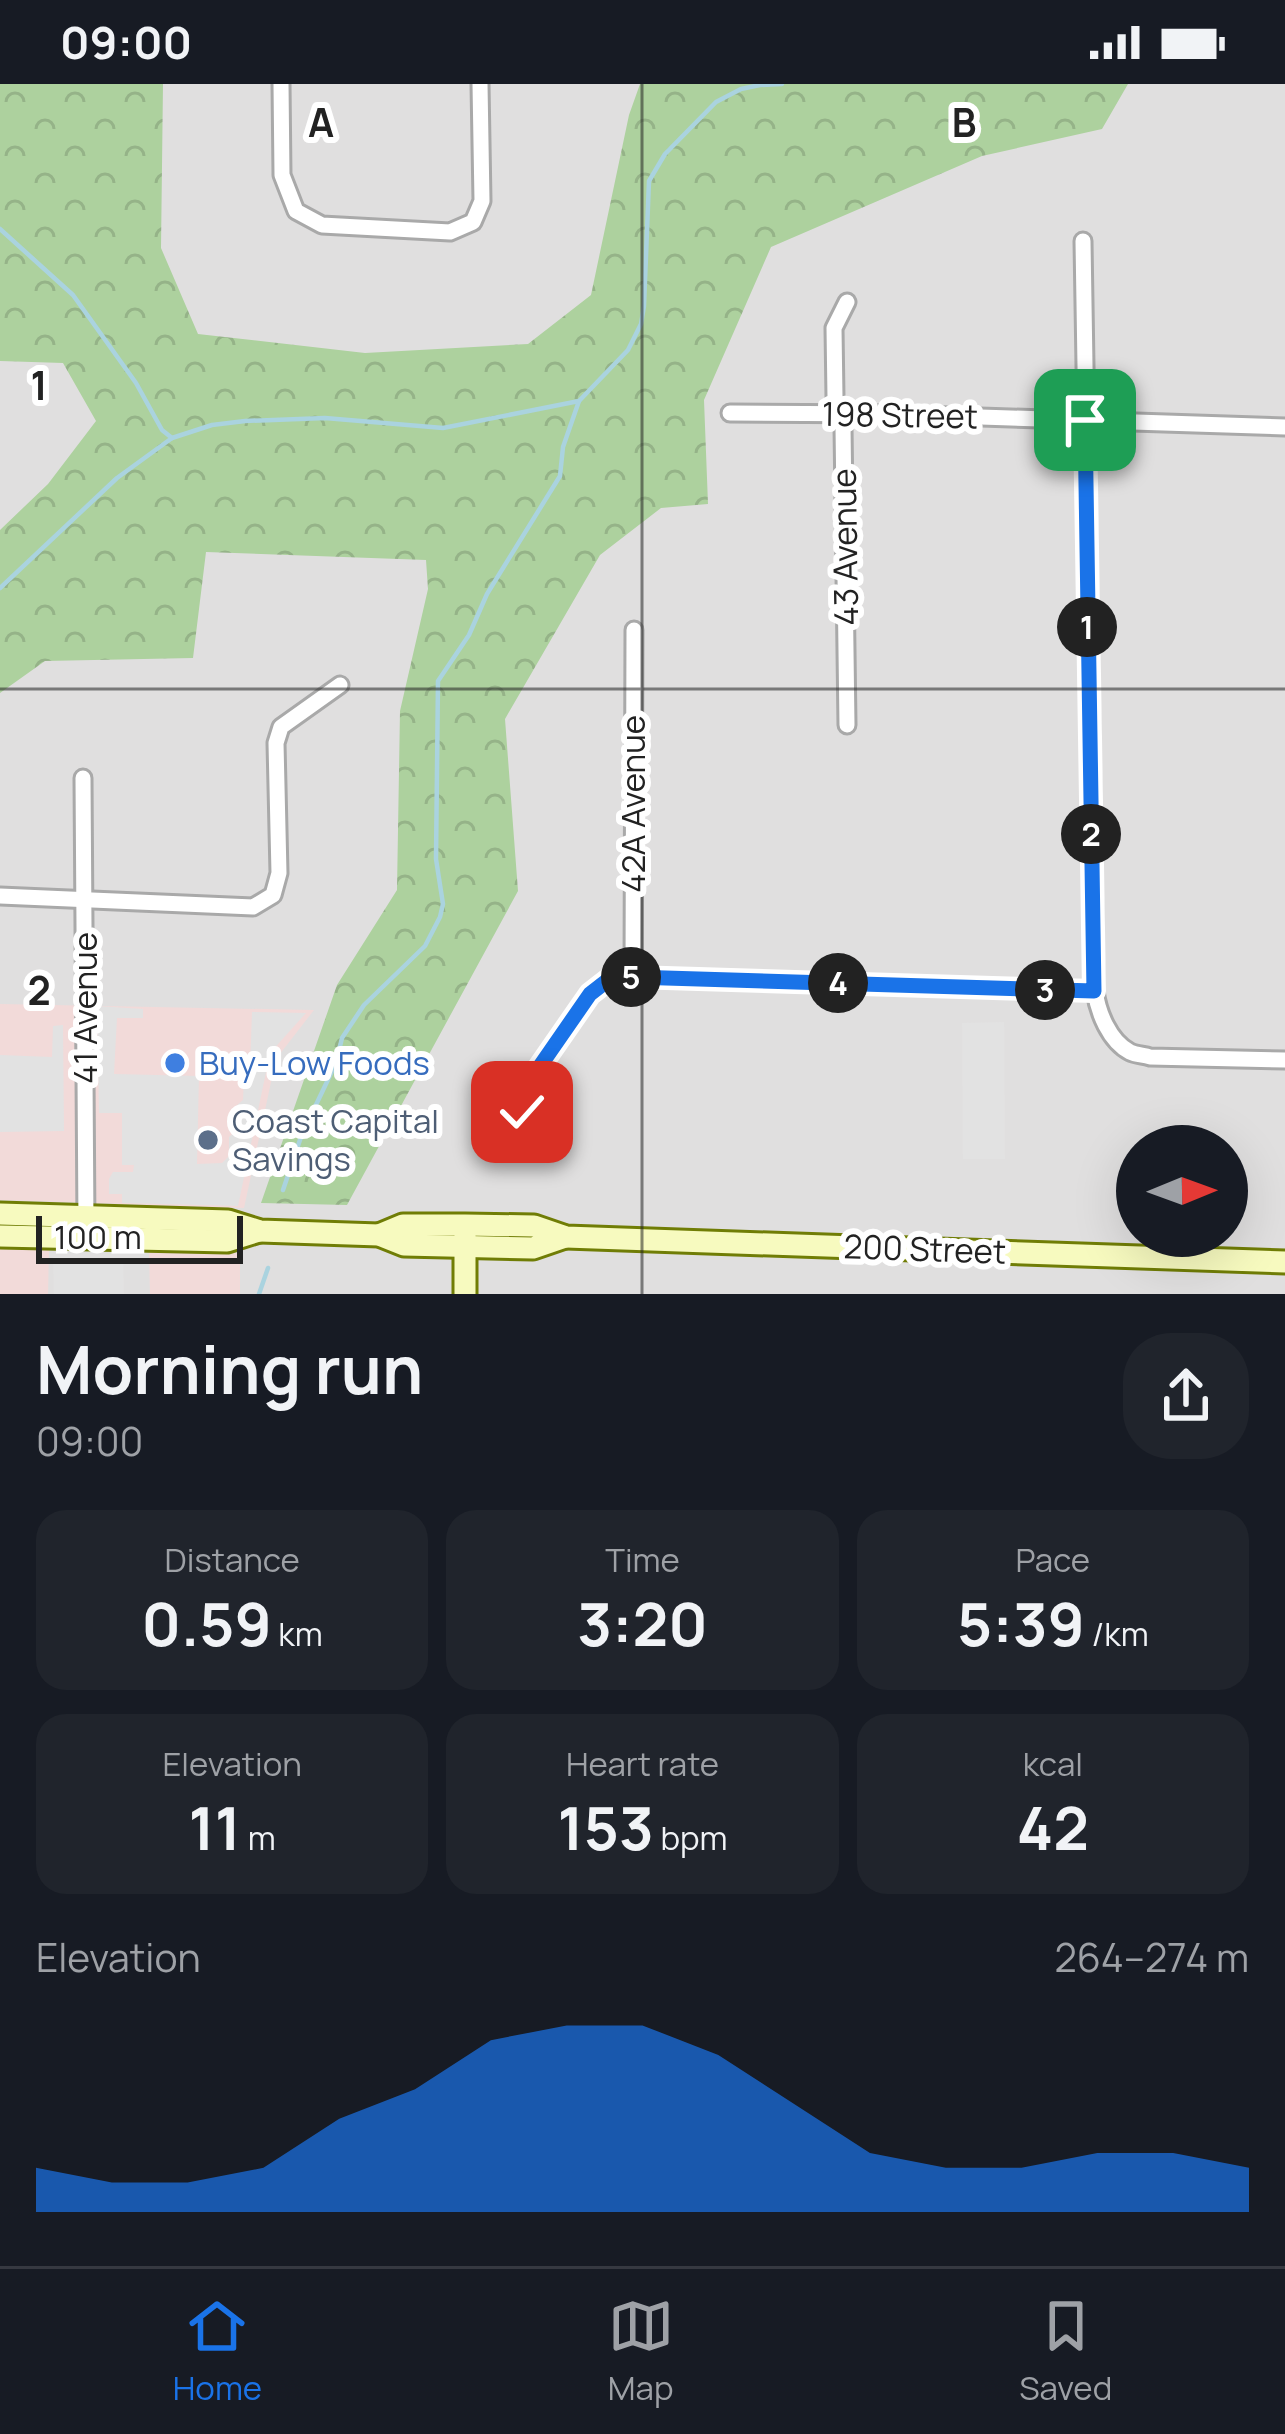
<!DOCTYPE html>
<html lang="en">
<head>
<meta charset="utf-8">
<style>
	:root { --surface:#171b24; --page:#20242c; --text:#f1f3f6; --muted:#9ea1a6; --line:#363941; --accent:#1a73e8 }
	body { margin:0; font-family:Manrope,sans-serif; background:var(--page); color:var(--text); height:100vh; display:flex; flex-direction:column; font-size:45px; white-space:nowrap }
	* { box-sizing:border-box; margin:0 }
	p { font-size:39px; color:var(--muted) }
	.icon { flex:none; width:66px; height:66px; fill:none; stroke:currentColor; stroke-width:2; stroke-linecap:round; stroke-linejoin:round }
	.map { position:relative; height:1210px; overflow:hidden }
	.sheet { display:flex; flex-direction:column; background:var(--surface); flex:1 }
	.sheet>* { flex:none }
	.needle { width:78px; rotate:89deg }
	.tools { position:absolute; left:1116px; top:1041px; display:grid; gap:24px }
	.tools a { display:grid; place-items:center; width:132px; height:132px; border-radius:50%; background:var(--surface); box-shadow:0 12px 48px #0002; font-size:60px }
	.scale { position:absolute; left:36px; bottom:30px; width:207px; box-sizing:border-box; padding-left:12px; border:6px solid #222; border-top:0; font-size:33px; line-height:42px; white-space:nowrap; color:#222; -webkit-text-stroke:9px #fff; paint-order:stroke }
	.pin { position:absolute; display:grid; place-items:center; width:102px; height:102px; color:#fff; margin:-51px; border-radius:24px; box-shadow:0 6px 18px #0006 }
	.km { position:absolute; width:60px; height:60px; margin:-30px; border-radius:50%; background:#222; color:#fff; font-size:33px; line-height:60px; text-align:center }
	.round { display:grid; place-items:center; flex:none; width:126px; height:126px; border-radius:48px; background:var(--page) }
	.headline { display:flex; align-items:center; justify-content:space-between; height:204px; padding:0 36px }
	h1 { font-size:66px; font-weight:700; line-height:90px }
	.metrics { display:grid; grid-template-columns:repeat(3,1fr); gap:18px; height:204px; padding:12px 36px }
	.metrics div { display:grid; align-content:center; border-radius:30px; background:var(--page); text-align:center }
	.metrics b { font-size:60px; font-weight:700 }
	.metrics small { font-size:33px; font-weight:400 }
	.metrics p { font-size:33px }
	.chart { height:336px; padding:24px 36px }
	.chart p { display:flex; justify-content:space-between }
	.chart svg { width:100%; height:216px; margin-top:12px; fill:var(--accent); opacity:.7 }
	.status { display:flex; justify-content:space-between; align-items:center; height:84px; padding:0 60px; background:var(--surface); direction:ltr }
	.status svg { height:33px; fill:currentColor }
	.tabs { display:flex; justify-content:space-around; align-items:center; height:168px; border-top:3px solid var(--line); background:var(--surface); font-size:33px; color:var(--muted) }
	.tabs a { display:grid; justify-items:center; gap:6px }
	.tabs .active { color:var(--accent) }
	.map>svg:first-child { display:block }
	.residential { fill:#e0dfdf; fill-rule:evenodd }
	.commercial { fill:#f2dad9 }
	.forest { fill:url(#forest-crowns) }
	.parking { fill:#e2e2e2 }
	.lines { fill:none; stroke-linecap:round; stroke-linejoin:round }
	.stream { stroke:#aad3df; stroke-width:4.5 }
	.street-casing { stroke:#a9a9a9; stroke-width:21 }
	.secondary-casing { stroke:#707d05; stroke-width:27 }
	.street { stroke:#fff; stroke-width:15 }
	.secondary { stroke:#f7fabf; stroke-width:21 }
	.route-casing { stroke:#fff; stroke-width:24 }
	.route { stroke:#1a73e8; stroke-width:15 }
	.grid { fill:none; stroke:#222; stroke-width:3; stroke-opacity:0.55 }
	.shop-dot { fill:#3f7fe0; stroke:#fff; stroke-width:4.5 }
	.service-dot { fill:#5c6f8a; stroke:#fff; stroke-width:4.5 }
	.labels { text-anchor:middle; stroke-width:12; stroke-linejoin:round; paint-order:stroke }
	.street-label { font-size:33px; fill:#222; stroke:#fff }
	.shop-label { font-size:33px; fill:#366cbe; stroke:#fff; text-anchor:start }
	.service-label { font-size:33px; fill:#4e5e75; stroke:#fff; text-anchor:start }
	.grid-label { font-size:39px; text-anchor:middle; font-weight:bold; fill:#222; stroke:#fff; stroke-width:12; stroke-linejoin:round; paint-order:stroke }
</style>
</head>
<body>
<div class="status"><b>09:00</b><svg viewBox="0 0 49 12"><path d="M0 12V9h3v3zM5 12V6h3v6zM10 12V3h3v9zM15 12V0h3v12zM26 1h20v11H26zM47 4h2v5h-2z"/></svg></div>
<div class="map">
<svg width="1285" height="1210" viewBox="0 0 1285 1210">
	<defs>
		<pattern id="forest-crowns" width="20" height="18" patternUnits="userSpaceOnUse" patternTransform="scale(3)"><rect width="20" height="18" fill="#add19e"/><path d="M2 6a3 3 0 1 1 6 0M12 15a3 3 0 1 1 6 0" fill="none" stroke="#95b388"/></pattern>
	</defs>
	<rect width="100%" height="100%" fill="#f2efe9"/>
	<!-- residential -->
	<path class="residential" d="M0,0H1285V1210H0ZM1137,1062H1227V1152H1137Z"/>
	<!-- commercial -->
	<g class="commercial">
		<polygon points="0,920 314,926 276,975 244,1124 0,1116"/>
		<polygon points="0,1163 49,1165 48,1210 0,1210"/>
		<polygon points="149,1168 240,1169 240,1210 150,1210"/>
	</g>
	<!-- forest -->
	<polygon class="forest" points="0,0 163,0 161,164 198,250 365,269 528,260 591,211 629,31 640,0 1128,0 1102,45 982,72 771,163 704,316 708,420 661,424 600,471 505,635 518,807 347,1121 261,1119 337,901 397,806 400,627 428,505 426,476 206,468 193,574 45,577 0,609 0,446 48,400 96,337 63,279 0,277"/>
	<!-- parking -->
	<g class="parking">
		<polygon points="97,922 143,925 143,934 117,934 114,990 199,992 197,1080 222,1079 229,1072 229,1053 236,1047 236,1022 243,1016 244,991 250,984 252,928 306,929 270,969 238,1122 122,1119 122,1110 109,1110 109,1095 113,1088 133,1088 134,1081 122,1081 122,1029 99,1029"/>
		<polygon points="1004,938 1005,1075 963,1075 962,939"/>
		<polygon points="63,941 64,1047 0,1048 0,971 52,973 53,942"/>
		<polygon points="53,1173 123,1175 124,1210 54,1210"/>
	</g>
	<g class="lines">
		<!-- stream -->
		<g class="stream">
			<polyline points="0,145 73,211 136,299 162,346 172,354"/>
			<polyline points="0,504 117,394 172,354 212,341 245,337 325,334 443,344 579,317 628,266 641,240 644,222 649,97 665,70 716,18 741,5 760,1 782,0"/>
			<polyline points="283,1106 302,1050 336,979 342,954 364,921 425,862 440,833 443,820 436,775 438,597 469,551 487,510 560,392 563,363 579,317"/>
			<polyline points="259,1210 268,1184"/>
		</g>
		<!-- street casing -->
		<g class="street-casing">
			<g id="street">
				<polyline points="281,0 282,91 296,127 322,141 450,148 473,138 482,117 480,0"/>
				<path d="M1083,157L1095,907C1098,928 1109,957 1130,968C1136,971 1144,971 1150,973L1285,976"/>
				<polyline points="847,218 834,244 835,314 843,343 847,641"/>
				<polyline points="730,329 891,330 1285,343"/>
				<polyline points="83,694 86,1141"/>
				<polyline points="0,812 253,823 273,811 279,789 276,659 281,643 340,601"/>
				<polyline points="633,893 634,546"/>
				<polyline points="522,1028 529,999 590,910 608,896 633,893 1095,907"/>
			</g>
		</g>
		<!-- secondary casing -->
		<g class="secondary-casing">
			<g id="secondary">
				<polyline points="0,1130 228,1137 260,1147 379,1151 404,1161 533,1164 565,1153"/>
				<polyline points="379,1151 403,1141 465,1141 534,1142 566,1153 1285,1178"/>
				<polyline points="465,1151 465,1210"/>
				<polyline points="0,1152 227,1157 259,1147"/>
			</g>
		</g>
		<!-- street -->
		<use href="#street" class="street"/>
		<!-- secondary -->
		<use href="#secondary" class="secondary"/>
	</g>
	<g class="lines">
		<!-- route casing -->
		<g class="route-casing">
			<polyline id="route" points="522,1028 529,998 590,910 608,896 633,893 1094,907 1085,336"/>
		</g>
		<!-- route -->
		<use href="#route" class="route"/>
	</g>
	<!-- grid -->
	<path class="grid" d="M642,0V1210M0,605H1285"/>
	<!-- markers -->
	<circle class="shop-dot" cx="175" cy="979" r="12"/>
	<circle class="service-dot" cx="208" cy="1056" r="12"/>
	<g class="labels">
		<!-- street labels -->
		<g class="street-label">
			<text transform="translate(900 331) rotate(1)" y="12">198 Street</text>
			<text transform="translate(845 463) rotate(-91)" y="12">43 Avenue</text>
			<text transform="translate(633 720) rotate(-90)" y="12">42A Avenue</text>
			<text transform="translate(85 924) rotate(-90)" y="12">41 Avenue</text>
			<text transform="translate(925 1165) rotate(2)" y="12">200 Street</text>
		</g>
		<!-- shop labels -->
		<g class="shop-label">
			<text x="199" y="991">Buy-Low Foods</text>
		</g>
		<!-- service labels -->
		<g class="service-label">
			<text x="232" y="1049">Coast Capital<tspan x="232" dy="38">Savings</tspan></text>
		</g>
	</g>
	<g class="grid-label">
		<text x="321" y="53">A</text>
		<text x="964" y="53">B</text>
		<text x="39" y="316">1</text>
		<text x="39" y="921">2</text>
	</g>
</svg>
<div class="tools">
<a><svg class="needle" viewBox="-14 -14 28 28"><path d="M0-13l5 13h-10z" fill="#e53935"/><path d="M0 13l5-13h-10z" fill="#9ea1a6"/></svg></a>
</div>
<div class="scale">100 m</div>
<div class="pin" style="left:1085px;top:336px;background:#1e9e55"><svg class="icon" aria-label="arrive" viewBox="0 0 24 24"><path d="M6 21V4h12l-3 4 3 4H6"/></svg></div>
<div class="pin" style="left:522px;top:1028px;background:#d93025"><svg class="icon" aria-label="check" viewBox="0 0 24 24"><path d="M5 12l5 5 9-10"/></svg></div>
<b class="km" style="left:1087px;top:543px">1</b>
<b class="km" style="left:1091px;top:750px">2</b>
<b class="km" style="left:1045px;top:906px">3</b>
<b class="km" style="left:838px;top:899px">4</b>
<b class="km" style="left:631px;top:893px">5</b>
</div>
<section class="sheet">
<div class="headline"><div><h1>Morning run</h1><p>09:00</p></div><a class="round"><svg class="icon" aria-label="share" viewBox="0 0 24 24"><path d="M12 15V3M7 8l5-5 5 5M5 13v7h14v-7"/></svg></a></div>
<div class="metrics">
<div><p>Distance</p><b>0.59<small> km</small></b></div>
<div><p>Time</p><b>3:20</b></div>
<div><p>Pace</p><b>5:39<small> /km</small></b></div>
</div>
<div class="metrics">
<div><p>Elevation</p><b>11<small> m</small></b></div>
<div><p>Heart rate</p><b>153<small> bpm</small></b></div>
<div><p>kcal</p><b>42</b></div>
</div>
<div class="chart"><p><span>Elevation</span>264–274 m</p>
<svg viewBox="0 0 160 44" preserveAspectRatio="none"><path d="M0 44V35L10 38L20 38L30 35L40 25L50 19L60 9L70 6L80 6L90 12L100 22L110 32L120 35L130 35L140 32L150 32L160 35V44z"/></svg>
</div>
</section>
<nav class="tabs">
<a class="active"><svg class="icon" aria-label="home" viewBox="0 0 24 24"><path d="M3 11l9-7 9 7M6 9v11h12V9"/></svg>Home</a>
<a><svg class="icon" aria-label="map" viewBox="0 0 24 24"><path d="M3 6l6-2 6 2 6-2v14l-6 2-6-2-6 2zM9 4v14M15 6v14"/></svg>Map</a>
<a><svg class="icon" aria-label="saved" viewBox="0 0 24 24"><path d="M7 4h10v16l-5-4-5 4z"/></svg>Saved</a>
</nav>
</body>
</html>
